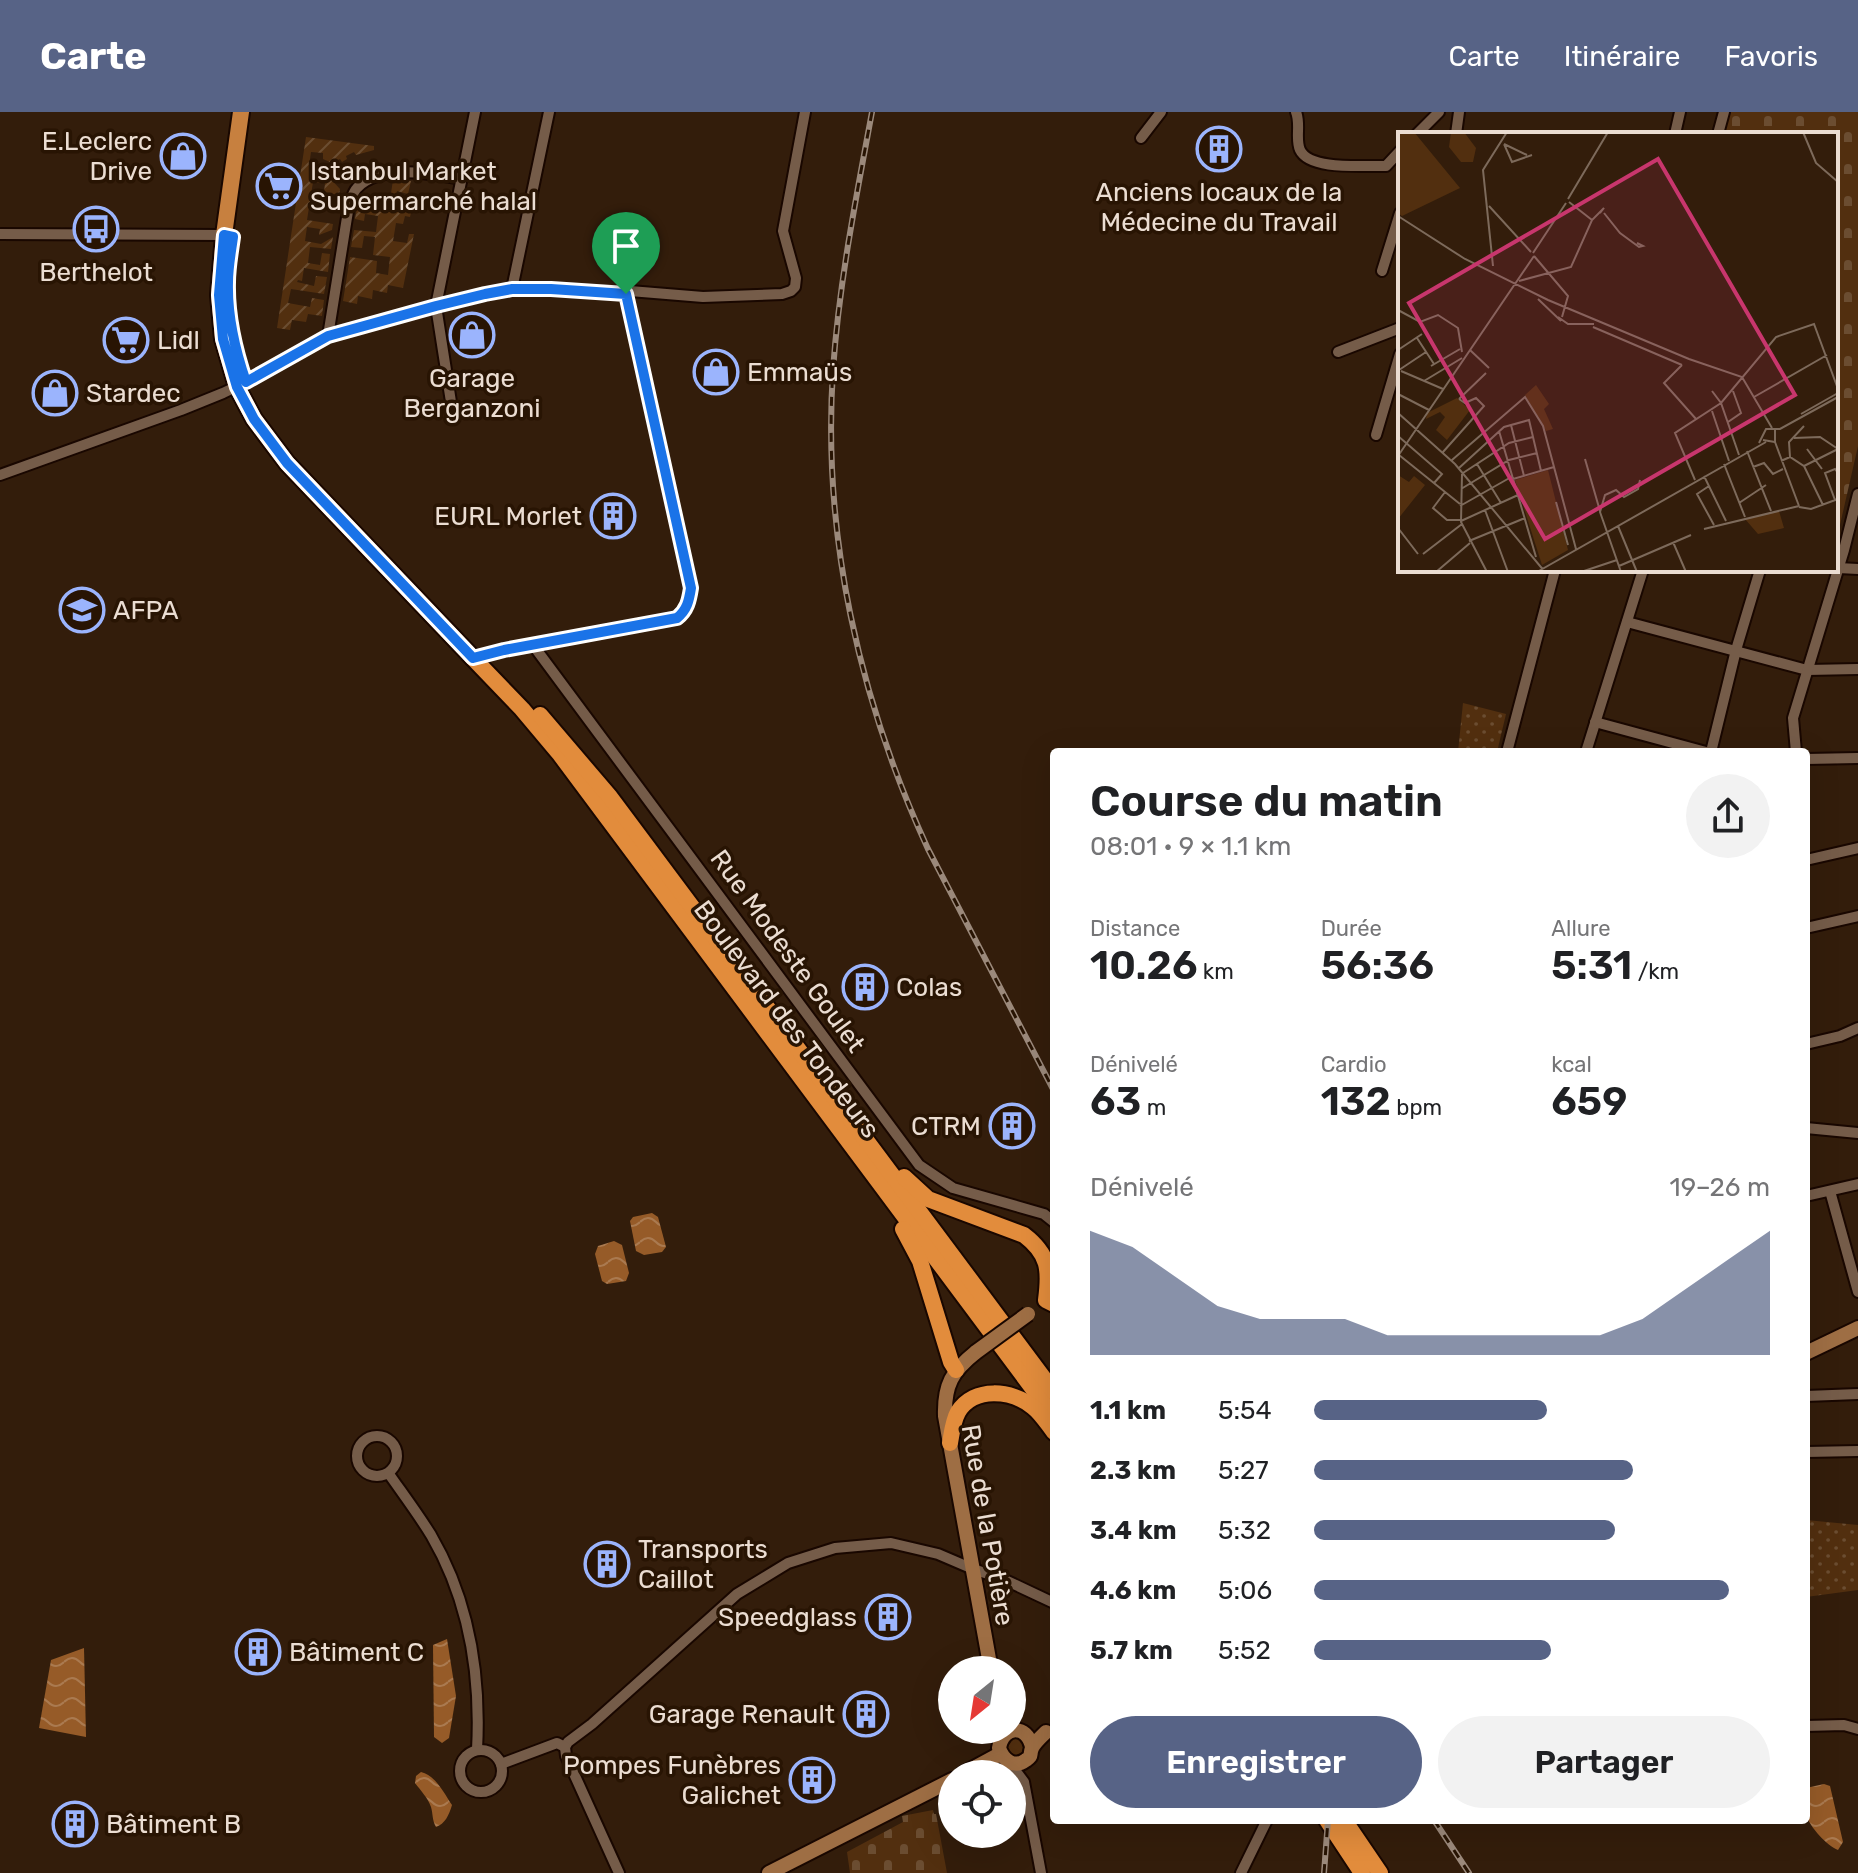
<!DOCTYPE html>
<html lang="fr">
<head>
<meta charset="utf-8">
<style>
	:root { --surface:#fff; --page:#f2f2f2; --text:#202124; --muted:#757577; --accent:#576386 }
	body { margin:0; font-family:Rubik,sans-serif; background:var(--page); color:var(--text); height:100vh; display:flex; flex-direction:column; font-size:30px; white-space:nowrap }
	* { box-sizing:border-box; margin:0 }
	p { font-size:26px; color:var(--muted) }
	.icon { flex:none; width:44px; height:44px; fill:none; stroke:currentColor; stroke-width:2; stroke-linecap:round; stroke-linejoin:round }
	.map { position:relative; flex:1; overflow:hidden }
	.drawer { position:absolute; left:1050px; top:636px; width:760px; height:1076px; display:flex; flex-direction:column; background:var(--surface); border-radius:8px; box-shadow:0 8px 32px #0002 }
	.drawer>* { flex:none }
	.needle { width:52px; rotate:210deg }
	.tools { position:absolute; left:938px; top:1544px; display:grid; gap:16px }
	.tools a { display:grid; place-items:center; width:88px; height:88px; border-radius:50%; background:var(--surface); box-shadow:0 8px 32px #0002; font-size:40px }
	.pin { position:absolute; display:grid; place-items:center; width:68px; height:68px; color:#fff; margin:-82px -34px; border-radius:50% 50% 50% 0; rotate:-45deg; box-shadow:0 0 8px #0007 }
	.pin .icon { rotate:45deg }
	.round { display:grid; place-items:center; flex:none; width:84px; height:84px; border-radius:42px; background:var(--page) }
	.overview { display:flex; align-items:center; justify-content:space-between; height:136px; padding:0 40px }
	h1 { font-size:44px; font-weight:600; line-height:60px }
	.figures { display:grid; grid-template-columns:repeat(3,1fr); gap:12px; height:136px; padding:8px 40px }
	.figures div { display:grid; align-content:center }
	.figures b { font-size:40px; font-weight:600 }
	.figures small { font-size:22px; font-weight:400 }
	.figures p { font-size:22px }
	.chart { height:224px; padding:16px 40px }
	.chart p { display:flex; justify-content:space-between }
	.chart svg { width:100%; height:144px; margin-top:8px; fill:var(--accent); opacity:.7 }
	.action { display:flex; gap:16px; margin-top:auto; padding:16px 40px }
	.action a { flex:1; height:92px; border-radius:48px; background:var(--accent); color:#fff; font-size:32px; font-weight:600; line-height:92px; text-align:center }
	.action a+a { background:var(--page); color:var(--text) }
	ul { padding:0 40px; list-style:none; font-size:26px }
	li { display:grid; grid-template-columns:128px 96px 1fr; align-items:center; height:60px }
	li i { height:20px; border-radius:10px; background:var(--accent) }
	header { display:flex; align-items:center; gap:48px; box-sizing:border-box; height:112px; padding:0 40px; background:var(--accent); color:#fff }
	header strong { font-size:38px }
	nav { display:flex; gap:44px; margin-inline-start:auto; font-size:28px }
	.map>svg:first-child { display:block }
	.grass { fill:#522f0f }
	.cemetery { fill:url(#cemetery-stones) }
	.park { fill:url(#park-dots) }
	.garden { fill:url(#garden-furrows) }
	.water { fill:url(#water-waves) }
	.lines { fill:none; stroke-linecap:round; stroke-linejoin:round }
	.minor-casing { stroke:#190700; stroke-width:14 }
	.secondary-casing { stroke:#190700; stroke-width:18 }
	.primary-casing { stroke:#190700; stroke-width:20 }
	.trunk-casing { stroke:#190700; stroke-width:20 }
	.minor { stroke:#755c49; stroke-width:10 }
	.secondary { stroke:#9e6e44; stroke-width:14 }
	.primary { stroke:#c7803f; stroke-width:16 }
	.trunk { stroke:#e28c3c; stroke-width:16 }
	.rail-casing { stroke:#9b897b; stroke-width:6 }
	.rail { stroke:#281403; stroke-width:3; stroke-dasharray:9; stroke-linecap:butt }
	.secondary-bridge-casing { stroke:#190700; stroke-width:18; stroke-linecap:butt }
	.secondary-bridge { stroke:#9e6e44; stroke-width:14 }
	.route-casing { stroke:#fff; stroke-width:16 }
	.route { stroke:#1a73e8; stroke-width:10 }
	.labels { text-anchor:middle; stroke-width:7; stroke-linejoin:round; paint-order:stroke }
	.poi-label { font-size:26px; fill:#ebddd2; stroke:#281403; text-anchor:start }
	.street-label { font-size:26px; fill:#ebddd2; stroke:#281403 }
	.inset-road { fill:none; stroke:#7d6a5b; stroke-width:2 }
	.view { fill:#c8366d; fill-opacity:0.15; stroke:#c8366d; stroke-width:4 }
	.inset-edge { fill:none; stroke:#ebddd2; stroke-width:4 }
</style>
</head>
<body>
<header>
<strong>Carte</strong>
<nav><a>Carte</a><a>Itinéraire</a><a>Favoris</a></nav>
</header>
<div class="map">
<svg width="1858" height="1761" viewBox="0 0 1858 1761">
	<defs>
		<pattern id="cemetery-stones" width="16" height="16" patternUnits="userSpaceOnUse" patternTransform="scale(2)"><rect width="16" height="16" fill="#522f0f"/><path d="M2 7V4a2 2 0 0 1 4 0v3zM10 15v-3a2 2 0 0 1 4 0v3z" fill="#6b4d31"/></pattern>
		<pattern id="park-dots" width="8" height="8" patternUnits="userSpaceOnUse" patternTransform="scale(2)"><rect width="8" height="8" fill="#522f0f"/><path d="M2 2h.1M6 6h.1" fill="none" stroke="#6b4d31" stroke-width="1.8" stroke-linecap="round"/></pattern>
		<pattern id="garden-furrows" width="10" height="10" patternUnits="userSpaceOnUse" patternTransform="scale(2)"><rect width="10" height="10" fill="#522f0f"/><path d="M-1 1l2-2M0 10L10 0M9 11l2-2" fill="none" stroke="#6b4d31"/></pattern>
		<pattern id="water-waves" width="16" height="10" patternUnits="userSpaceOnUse" patternTransform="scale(2)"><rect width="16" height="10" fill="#965b28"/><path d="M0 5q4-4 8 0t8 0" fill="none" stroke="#aa7a50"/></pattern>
	</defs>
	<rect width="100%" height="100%" fill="#331d0b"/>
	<!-- grass -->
	<polygon class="grass" points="1018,1624 1026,1631 1024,1642 1018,1646 1007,1644 1005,1630 1007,1627"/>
	<!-- cemetery -->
	<g class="cemetery">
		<polygon points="1729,0 1858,0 1858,334 1837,426 1836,22 1723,22"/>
		<polygon points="933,1698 934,1702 936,1702 947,1761 850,1761 847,1740 903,1710 902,1704"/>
	</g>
	<!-- park -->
	<g class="park">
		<polygon points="1463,591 1506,602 1497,640 1458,640"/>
		<polygon points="1806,1408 1858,1413 1858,1478 1806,1485"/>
	</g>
	<!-- garden -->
	<g class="garden">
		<polygon points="306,25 374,34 374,38 356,43 354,40 346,44 347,47 342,50 340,47 332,51 323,47 323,41 311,40 309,54 323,56 322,63 327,63 340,77 339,83 324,80 325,71 313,70 307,108 333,112 332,118 319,123 320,117 307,115 305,129 321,132 333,125 331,137 310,135 308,151 320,153 322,141 330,142 328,160 304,156 302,169 298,168 297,170 314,174 316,164 327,165 324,182 291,177 288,191 310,195 312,186 324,188 322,204 308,202 306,210 292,208 290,218 277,216"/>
		<polygon points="393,68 411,69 408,82 397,79 394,91 412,96 410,105 405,104 403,112 396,111 393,129 407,131 409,122 414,122 403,176 388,173 387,181 373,178 372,187 358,184 357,192 343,189 350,145 377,149 376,161 388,163 390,145 373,143 375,125 364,124 362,136 351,135 354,118 376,120 378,104 365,102 364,109 355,107 357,96 388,101"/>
	</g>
	<!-- water -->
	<g class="water">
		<polygon points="652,1101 658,1105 666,1135 662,1140 644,1143 636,1139 630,1109 633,1105"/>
		<polygon points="614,1129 622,1133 629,1161 626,1169 607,1172 602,1169 595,1142 598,1134"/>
		<polygon points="447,1527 456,1584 449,1626 442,1631 434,1625 433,1533"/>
		<polygon points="84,1536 86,1625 39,1616 51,1548"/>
		<path d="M421,1660C436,1664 444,1681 452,1693C449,1703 445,1712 436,1715C432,1708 433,1702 431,1695C428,1686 421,1679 415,1671L416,1664Z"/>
		<path d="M1824,1672L1830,1674L1843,1730L1838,1738C1827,1734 1810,1715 1806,1703C1804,1696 1806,1684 1806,1676Z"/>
	</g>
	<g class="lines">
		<!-- minor casing -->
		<g class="minor-casing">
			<g id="minor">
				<path d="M1296,0C1301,12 1295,27 1300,38C1310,59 1365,53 1386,54L1400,39"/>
				<polyline points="1417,22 1439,0"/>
				<polyline points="1456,22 1459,0"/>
				<polyline points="1675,22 1680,0"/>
				<polyline points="1718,22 1724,0"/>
				<polyline points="1141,26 1161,0"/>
				<polyline points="0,122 224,123 233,125"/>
				<polyline points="1382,159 1400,101"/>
				<polyline points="512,177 549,0"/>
				<path d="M328,224L349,93C351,88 353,80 357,76C380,51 433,62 462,67"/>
				<polyline points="1338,240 1400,216"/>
				<polyline points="451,290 436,194 475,0"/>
				<polyline points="1376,323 1400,242"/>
				<polyline points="0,363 181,298 223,281 246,270 328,224 436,194 512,177 551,177 626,182 630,179 703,185 782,182 791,179 795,175 796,166 783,119 805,0"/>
				<polyline points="1838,456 1858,457"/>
				<polyline points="1627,510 1807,558 1858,557"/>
				<polyline points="533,533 919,1053 953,1076 1044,1102 1054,1110"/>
				<path d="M473,546L504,538L677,506C687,498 689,489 691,476L626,182"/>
				<polyline points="1595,610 1706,640"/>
				<polyline points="1507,640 1555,458"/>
				<polyline points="1586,640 1643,458"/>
				<polyline points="1711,640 1736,538 1760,458"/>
				<polyline points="1796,640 1793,606 1844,438 1858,382"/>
				<polyline points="1806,647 1858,646"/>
				<polyline points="1806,748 1858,736"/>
				<polyline points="1806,816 1858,804"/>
				<polyline points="1806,932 1840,924 1858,916"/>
				<polyline points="1806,1016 1858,1021"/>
				<polyline points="1830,1079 1858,1180"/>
				<polyline points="1806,1084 1858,1072"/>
				<polyline points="1806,1284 1858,1282"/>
				<circle cx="377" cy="1344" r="20"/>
				<polyline points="1806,1340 1858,1339"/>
				<path d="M389,1362C403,1382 418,1402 431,1423C469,1488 481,1564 477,1638"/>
				<polyline points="1806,1614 1844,1613 1858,1617"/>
				<polyline points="565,1635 568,1630 592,1612 737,1482 788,1451 835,1436 891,1431 938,1442 973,1457 1003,1467 1054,1491"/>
				<polyline points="565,1635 566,1644 619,1761"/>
				<circle cx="481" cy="1659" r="21"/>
				<polyline points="1009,1650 1024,1670 1041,1761"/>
				<polyline points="501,1652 557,1631 565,1635"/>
				<polyline points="1241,1761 1267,1708"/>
			</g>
		</g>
		<!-- secondary casing -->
		<g class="secondary-casing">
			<g id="secondary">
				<path d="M976,1240C952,1259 944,1273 945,1304L991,1558"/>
				<polyline points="1806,1241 1858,1216"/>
				<path d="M1032,1635C1027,1612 1003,1613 999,1636C1003,1648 1014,1657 1026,1648C1033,1643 1029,1644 1032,1636C1035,1630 1041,1625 1046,1620"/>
				<polyline points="963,1662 1000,1642"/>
				<polyline points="769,1761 952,1668"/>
			</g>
		</g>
		<!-- primary casing -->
		<g class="primary-casing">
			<polyline id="primary" points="241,0 224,123 219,183 223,227 237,275 254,307 287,351 473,546"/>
		</g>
		<!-- trunk casing -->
		<g class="trunk-casing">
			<g id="trunk">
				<polyline points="473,546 522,597 559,641 1054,1305"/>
				<polyline points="540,603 610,685 1054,1280"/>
				<path d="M904,1065L928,1087L1024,1123C1049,1142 1050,1158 1046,1188L1054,1192"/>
				<polyline points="903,1117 920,1149 951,1250 956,1258"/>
				<path d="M950,1331C952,1320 953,1309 958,1300C974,1274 1012,1278 1033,1295C1041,1301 1047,1311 1054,1320"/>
				<polyline points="1327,1708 1362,1761"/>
				<polyline points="1344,1708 1380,1761"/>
			</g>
		</g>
		<!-- minor -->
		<use href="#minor" class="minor"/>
		<!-- secondary -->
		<use href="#secondary" class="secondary"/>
		<!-- primary -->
		<use href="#primary" class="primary"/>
		<!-- trunk -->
		<use href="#trunk" class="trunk"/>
		<!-- rail casing -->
		<g class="rail-casing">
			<g id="rail">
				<path d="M872,0C856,86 839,171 833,258C822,423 859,587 928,737L1054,979"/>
				<polyline points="1434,1708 1469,1761"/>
				<polyline points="1324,1761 1328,1708"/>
			</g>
		</g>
		<!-- rail -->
		<use href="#rail" class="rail"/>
		<!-- secondary-bridge casing -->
		<g class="secondary-bridge-casing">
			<polyline id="secondary-bridge" points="976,1240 1028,1202"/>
		</g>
		<!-- secondary-bridge -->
		<use href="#secondary-bridge" class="secondary-bridge"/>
	</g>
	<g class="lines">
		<!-- route casing -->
		<g class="route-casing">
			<path id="route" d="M224,123L233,125C231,140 228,155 228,170C227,204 235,238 246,270L328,224L436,194L485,182L512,177H551L626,182L691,476C689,489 687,498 677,506L504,538L473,546L287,351L254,307L237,275L223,227L219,183Z"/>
		</g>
		<!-- route -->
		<use href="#route" class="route"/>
	</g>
	<!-- icons -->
	<defs>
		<g id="building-ring" transform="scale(2.3)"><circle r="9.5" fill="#281403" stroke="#9bb4fd" stroke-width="1.5"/><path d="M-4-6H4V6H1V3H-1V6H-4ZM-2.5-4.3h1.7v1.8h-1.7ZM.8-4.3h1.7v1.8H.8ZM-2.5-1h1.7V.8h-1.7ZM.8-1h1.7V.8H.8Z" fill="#9bb4fd"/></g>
		<g id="shop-ring" transform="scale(2.3)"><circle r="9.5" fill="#281403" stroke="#9bb4fd" stroke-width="1.5"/><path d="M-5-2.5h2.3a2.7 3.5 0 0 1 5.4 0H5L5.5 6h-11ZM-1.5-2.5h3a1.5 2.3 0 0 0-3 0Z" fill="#9bb4fd"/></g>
		<g id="supermarket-ring" transform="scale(2.3)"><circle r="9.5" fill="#281403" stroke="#9bb4fd" stroke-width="1.5"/><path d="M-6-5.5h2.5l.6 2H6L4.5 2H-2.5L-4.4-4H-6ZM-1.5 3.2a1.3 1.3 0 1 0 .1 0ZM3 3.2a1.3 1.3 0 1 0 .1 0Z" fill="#9bb4fd"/></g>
		<g id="bus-ring" transform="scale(2.3)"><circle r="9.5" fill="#281403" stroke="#9bb4fd" stroke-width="1.5"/><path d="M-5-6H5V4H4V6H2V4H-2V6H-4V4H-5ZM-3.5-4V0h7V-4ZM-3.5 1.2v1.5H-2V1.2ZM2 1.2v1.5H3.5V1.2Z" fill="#9bb4fd"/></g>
		<g id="university-ring" transform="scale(2.3)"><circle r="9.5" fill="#281403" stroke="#9bb4fd" stroke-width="1.5"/><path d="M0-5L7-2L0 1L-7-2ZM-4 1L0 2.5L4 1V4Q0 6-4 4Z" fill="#9bb4fd"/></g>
	</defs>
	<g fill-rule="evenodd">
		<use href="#building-ring" x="1219" y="37"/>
		<use href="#shop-ring" x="183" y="44"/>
		<use href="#supermarket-ring" x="279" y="74"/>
		<use href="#bus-ring" x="96" y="117"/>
		<use href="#shop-ring" x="472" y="223"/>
		<use href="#supermarket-ring" x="126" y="228"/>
		<use href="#shop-ring" x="716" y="260"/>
		<use href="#shop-ring" x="55" y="281"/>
		<use href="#building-ring" x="613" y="404"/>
		<use href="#university-ring" x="82" y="498"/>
		<use href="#building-ring" x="865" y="875"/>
		<use href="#building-ring" x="1012" y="1014"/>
		<use href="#building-ring" x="607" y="1452"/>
		<use href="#building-ring" x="888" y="1505"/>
		<use href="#building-ring" x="258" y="1540"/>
		<use href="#building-ring" x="866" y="1602"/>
		<use href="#building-ring" x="812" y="1668"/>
		<use href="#building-ring" x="75" y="1712"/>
	</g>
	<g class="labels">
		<!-- poi labels -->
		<g class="poi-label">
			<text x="152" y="38" text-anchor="end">E.Leclerc<tspan x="152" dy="30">Drive</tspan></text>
			<text x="310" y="68">Istanbul Market<tspan x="310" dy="30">Supermarché halal</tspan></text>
			<text x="1219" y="89" text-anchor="middle">Anciens locaux de la<tspan x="1219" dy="30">Médecine du Travail</tspan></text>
			<text x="96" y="169" text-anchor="middle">Berthelot</text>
			<text x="157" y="237">Lidl</text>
			<text x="747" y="269">Emmaüs</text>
			<text x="472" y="275" text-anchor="middle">Garage<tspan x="472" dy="30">Berganzoni</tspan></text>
			<text x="86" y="290">Stardec</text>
			<text x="582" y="413" text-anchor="end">EURL Morlet</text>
			<text x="113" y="507">AFPA</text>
			<text x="896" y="884">Colas</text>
			<text x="981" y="1023" text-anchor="end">CTRM</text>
			<text x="638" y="1446">Transports<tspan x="638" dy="30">Caillot</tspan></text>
			<text x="857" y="1514" text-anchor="end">Speedglass</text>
			<text x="289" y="1549">Bâtiment C</text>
			<text x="835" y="1611" text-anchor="end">Garage Renault</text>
			<text x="781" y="1662" text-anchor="end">Pompes Funèbres<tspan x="781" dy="30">Galichet</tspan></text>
			<text x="106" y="1721">Bâtiment B</text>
		</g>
		<!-- street labels -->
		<g class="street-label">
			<text transform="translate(788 839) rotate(54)" y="9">Rue Modeste Goulet</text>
			<text transform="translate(787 907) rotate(53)" y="9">Boulevard des Tondeurs</text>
			<text transform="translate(988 1413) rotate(80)" y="9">Rue de la Potière</text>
		</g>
	</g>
	<!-- overview -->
	<g transform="translate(1398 20)">
		<rect width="440" height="440" fill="#331d0b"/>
		<path d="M53,0H66L78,16L75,30H63L51,15ZM381,379L386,396L360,402L347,387Z" fill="#522f0f"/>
		<path d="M150,338L170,418L144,433L117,348Z" fill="#522f0f"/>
		<path d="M138,253L151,272L146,277L155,297L148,299L127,263ZM59,266L72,278L49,308L38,298L47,285L42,280L28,287L29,281Z" fill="#522f0f"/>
		<path d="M16,0L62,56L4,84L0,81V1ZM0,343L11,350L16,344L27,353L0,387Z" fill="#522f0f"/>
		<path class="inset-road" d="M405,0L418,31L440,50M106,12L114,30L134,23M106,12L129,23M170,67L210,0M171,70L194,88M91,74L133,120M206,81L222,101L241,115L245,114L239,111M0,84L67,127L150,168L291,227M135,121L168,71M136,124L170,164L164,185M95,134L85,38L109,0M121,149L173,135L194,88L206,76L202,81M140,167L163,189M0,178L22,190L40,183L60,196L64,220M160,185L170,192H196M195,195L284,233M19,206L36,232M0,218L24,202M72,218L91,236M291,227L344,245L374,296M284,233L266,251L298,287M33,234L62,217M1,238L28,220M3,239L45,257M26,249L64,226M314,259L323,271L341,323M0,262L31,278M356,265L429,223M61,267L88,241M314,279L331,329M0,281L57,332L147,440M403,282L440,261M330,290L343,281L335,259M113,293L126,344M101,299L138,425M0,304L44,342L36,351M396,306L422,305L440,317M365,308L377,310V298M377,310L401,374M361,311L368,297H382L440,265M409,317L424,337M349,319L373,379M45,320L86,274L78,266L67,271L61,267M1,323L62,372M0,324L136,124M392,325L391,310L406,294M187,327L202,379M54,328L127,265L145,294L178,417M383,329L392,325L406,334L440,317M79,332L103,371M326,332L347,385M406,334L425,373M355,335L366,331L375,342L385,337M61,336L106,295L131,288L143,339M65,341L111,311L135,305M64,342L63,390L89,440M306,344L328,389M115,347L156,335M297,348L277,301L323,271L378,205L416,192L440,257M311,354L299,362L316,393M63,357L111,328L139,321M47,360L35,376L49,388H63M437,368L427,341L437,337L440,341M158,370L170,413M341,371L368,353M62,374L115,344M401,375L413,377L440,367M87,378L110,440M63,389L120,363M220,394L239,440M0,396L20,422M306,397L401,374M71,409L127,386M275,410L288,440M25,422L64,392M221,434L293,403M186,439L219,428M38,440L72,411M139,440L368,310M223,440L202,380L207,363L218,358L226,365L240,357L242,348"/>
		<path class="view" d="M260,27L397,263L147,407L11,171Z"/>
		<rect width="440" height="440" class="inset-edge"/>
	</g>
</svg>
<div class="tools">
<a><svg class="needle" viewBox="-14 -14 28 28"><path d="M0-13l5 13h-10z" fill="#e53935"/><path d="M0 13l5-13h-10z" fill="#757577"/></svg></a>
<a><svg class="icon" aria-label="locate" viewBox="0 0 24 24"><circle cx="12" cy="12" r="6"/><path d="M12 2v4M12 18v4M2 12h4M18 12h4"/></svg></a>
</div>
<div class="pin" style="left:626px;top:182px;background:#1e9e55"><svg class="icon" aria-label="arrive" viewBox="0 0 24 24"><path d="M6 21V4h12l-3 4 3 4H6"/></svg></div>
<section class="drawer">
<div class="overview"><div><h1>Course du matin</h1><p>08:01 · 9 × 1.1 km</p></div><a class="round"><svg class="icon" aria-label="share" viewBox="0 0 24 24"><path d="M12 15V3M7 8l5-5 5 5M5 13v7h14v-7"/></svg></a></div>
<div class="figures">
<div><p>Distance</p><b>10.26<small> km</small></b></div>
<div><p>Durée</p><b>56:36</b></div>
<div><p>Allure</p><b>5:31<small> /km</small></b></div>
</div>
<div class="figures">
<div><p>Dénivelé</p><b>63<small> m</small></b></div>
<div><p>Cardio</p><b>132<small> bpm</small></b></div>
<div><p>kcal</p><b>659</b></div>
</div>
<div class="chart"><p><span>Dénivelé</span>19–26 m</p>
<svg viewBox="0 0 160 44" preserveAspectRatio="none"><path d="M0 44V6L10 11L20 20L30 29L40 33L50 33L60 33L70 38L80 38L90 38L100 38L110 38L120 38L130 33L140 24L150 15L160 6V44z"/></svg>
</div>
<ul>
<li><b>1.1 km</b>5:54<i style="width:51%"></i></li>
<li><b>2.3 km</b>5:27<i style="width:70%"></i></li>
<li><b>3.4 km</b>5:32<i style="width:66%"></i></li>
<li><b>4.6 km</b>5:06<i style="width:91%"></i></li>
<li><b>5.7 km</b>5:52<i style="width:52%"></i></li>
</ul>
<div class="action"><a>Enregistrer</a><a>Partager</a></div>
</section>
</div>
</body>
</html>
